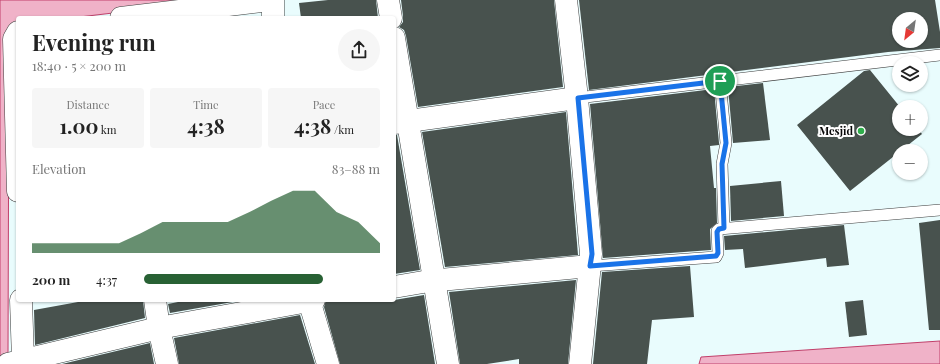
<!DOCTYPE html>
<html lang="en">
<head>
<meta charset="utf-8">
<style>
	:root { --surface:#fff; --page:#f6f6f6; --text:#222; --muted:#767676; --accent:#286134 }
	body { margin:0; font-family:"Playfair Display",serif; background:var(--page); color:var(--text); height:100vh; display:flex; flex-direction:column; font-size:15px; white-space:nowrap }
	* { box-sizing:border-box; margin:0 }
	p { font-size:13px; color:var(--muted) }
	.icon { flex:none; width:22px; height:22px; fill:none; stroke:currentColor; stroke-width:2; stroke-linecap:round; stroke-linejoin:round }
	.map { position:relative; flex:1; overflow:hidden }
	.panel { position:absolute; left:16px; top:16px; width:380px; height:286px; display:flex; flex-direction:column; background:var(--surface); border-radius:4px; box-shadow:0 1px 3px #0004 }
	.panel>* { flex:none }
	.needle { width:26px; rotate:209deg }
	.buttons { position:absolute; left:892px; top:12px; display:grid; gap:8px }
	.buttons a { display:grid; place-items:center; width:36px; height:36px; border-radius:50%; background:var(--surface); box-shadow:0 1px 3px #0004; font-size:20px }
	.pin { position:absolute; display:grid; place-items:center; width:34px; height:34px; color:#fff; margin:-17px; border:2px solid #fff; border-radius:50%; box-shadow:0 1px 4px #0007 }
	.round { display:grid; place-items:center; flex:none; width:42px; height:42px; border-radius:21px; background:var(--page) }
	.overview { display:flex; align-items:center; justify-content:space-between; height:68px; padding:0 16px }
	h1 { font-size:22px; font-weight:700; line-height:30px }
	.figures { display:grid; grid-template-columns:repeat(3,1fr); gap:6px; height:68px; padding:4px 16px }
	.figures div { display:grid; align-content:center; border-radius:4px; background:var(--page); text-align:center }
	.figures b { font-size:20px; font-weight:700 }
	.figures small { font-size:11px; font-weight:400 }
	.figures p { font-size:11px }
	.chart { height:112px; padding:8px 16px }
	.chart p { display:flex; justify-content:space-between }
	.chart svg { width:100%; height:72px; margin-top:4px; fill:var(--accent); opacity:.7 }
	ul { padding:0 16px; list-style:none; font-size:13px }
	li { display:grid; grid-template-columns:64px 48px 1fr; align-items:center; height:30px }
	li i { height:10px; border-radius:5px; background:var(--accent) }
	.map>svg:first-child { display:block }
	.water { fill:#f0b2c8; stroke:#c13f6a }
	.building { fill:#48524e; fill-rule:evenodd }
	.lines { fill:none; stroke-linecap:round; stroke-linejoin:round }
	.service-casing { stroke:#3d3d3d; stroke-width:12 }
	.minor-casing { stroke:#3d3d3d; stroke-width:23 }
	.service { stroke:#fff; stroke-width:11 }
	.minor { stroke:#fff; stroke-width:22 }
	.route-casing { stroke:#fff; stroke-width:8 }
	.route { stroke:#1a73e8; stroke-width:5 }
	.poi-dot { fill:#2fae4b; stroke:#fff; stroke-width:1.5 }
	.labels { text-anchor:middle; stroke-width:4; stroke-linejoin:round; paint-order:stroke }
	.poi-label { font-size:11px; font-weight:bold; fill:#0a0a0a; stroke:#fff; text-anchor:end }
</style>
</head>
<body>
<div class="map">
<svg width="940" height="364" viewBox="0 0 940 364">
	<rect width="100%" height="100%" fill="#e9fcfd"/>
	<!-- water -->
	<g class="water">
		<polygon points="0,0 222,0 71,18 18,18 18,26 9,35 8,357 0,358"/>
		<polygon points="940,341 940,364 699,364 701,357"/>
	</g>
	<!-- building -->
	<g class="building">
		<polygon points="328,0 376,0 378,18 301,18 299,3"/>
		<polygon points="401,0 554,0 563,87 418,107 406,36 404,30 399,27 403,22 403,16"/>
		<path d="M579,0H935L940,32V48L888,52L589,90ZM899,19H921V41H899Z"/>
		<polygon points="870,70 900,107 899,129 918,129 922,134 850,191 797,125 864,71"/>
		<polygon points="763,83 770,140 733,143 728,87"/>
		<polygon points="714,89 719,143 719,145 710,146 714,188 716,188 717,223 710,229 711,250 603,258 590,104"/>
		<polygon points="566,112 578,255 445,267 422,132"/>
		<polygon points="394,135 397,135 420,270 394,274"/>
		<polygon points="781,181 784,216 731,221 730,186"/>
		<polygon points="940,220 940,330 929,330 919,223"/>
		<polygon points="844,225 849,265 827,267 826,258 745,268 743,249 725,250 724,236"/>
		<polygon points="690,266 694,317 652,320 647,364 593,364 602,272"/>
		<polygon points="576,280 568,364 519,364 519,359 487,364 460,364 449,292"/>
		<polygon points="424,295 435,364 340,364 324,307 326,300 394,300"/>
		<polygon points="89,300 143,300 145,318 35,345 34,310"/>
		<polygon points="188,300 244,300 170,313 168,304"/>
		<polygon points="863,300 867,335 849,337 845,302"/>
		<polygon points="300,315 315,364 179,364 174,338"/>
		<polygon points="150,343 154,364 62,364"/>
	</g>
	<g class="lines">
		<!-- service casing -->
		<g class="service-casing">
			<g id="service">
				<polyline points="720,81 726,143 722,164 724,228"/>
				<polyline points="577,98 940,55"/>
				<polyline points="590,266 716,257 718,253 717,231 719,229 940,210"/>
			</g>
		</g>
		<!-- minor casing -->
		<g class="minor-casing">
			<g id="minor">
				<polyline points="273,0 273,18"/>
				<polyline points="388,0 391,18"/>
				<polyline points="566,0 577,98 591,254 580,364"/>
				<polyline points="121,18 270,0"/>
				<polyline points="18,32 14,39 18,191"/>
				<polyline points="394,38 448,364"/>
				<polyline points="394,123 577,98"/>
				<polyline points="394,287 429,281 590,266"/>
				<polyline points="21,300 23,360"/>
				<polyline points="155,300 159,328 167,364"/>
				<polyline points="309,300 328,364"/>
				<polyline points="8,364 159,328 314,300"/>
			</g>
		</g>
		<!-- service -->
		<use href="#service" class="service"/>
		<!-- minor -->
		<use href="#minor" class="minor"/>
	</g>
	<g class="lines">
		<!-- route casing -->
		<g class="route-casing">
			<polygon id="route" points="720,81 726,143 722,164 724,228 719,229 717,232 718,253 716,256 590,266 592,254 578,98"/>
		</g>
		<!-- route -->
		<use href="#route" class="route"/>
	</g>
	<!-- markers -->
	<circle class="poi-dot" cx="861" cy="131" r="4"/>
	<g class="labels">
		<!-- poi labels -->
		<g class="poi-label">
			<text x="853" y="135">Mesjid</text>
		</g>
	</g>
</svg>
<div class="buttons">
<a><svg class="needle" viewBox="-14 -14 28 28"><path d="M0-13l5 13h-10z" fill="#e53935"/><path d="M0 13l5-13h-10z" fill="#767676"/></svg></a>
<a><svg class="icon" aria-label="layers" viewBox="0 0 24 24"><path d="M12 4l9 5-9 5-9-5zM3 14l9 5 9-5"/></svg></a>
<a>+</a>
<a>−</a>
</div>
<div class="pin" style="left:720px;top:81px;background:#1e9e55"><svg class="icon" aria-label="arrive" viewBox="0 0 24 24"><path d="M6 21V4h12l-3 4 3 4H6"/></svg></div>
<section class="panel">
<div class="overview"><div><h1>Evening run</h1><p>18:40 · 5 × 200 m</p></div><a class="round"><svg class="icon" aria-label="share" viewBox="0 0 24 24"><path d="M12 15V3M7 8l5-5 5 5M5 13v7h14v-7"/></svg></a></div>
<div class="figures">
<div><p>Distance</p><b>1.00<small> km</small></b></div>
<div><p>Time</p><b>4:38</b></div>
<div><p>Pace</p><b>4:38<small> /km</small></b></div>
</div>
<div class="chart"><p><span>Elevation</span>83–88 m</p>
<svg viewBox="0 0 160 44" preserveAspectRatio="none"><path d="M0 44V38L10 38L20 38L30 38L40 38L50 32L60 25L70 25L80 25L90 25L100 19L110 12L120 6L130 6L140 19L150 25L160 38V44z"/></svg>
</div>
<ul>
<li><b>200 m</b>4:37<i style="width:76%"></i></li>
</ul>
</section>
</div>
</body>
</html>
